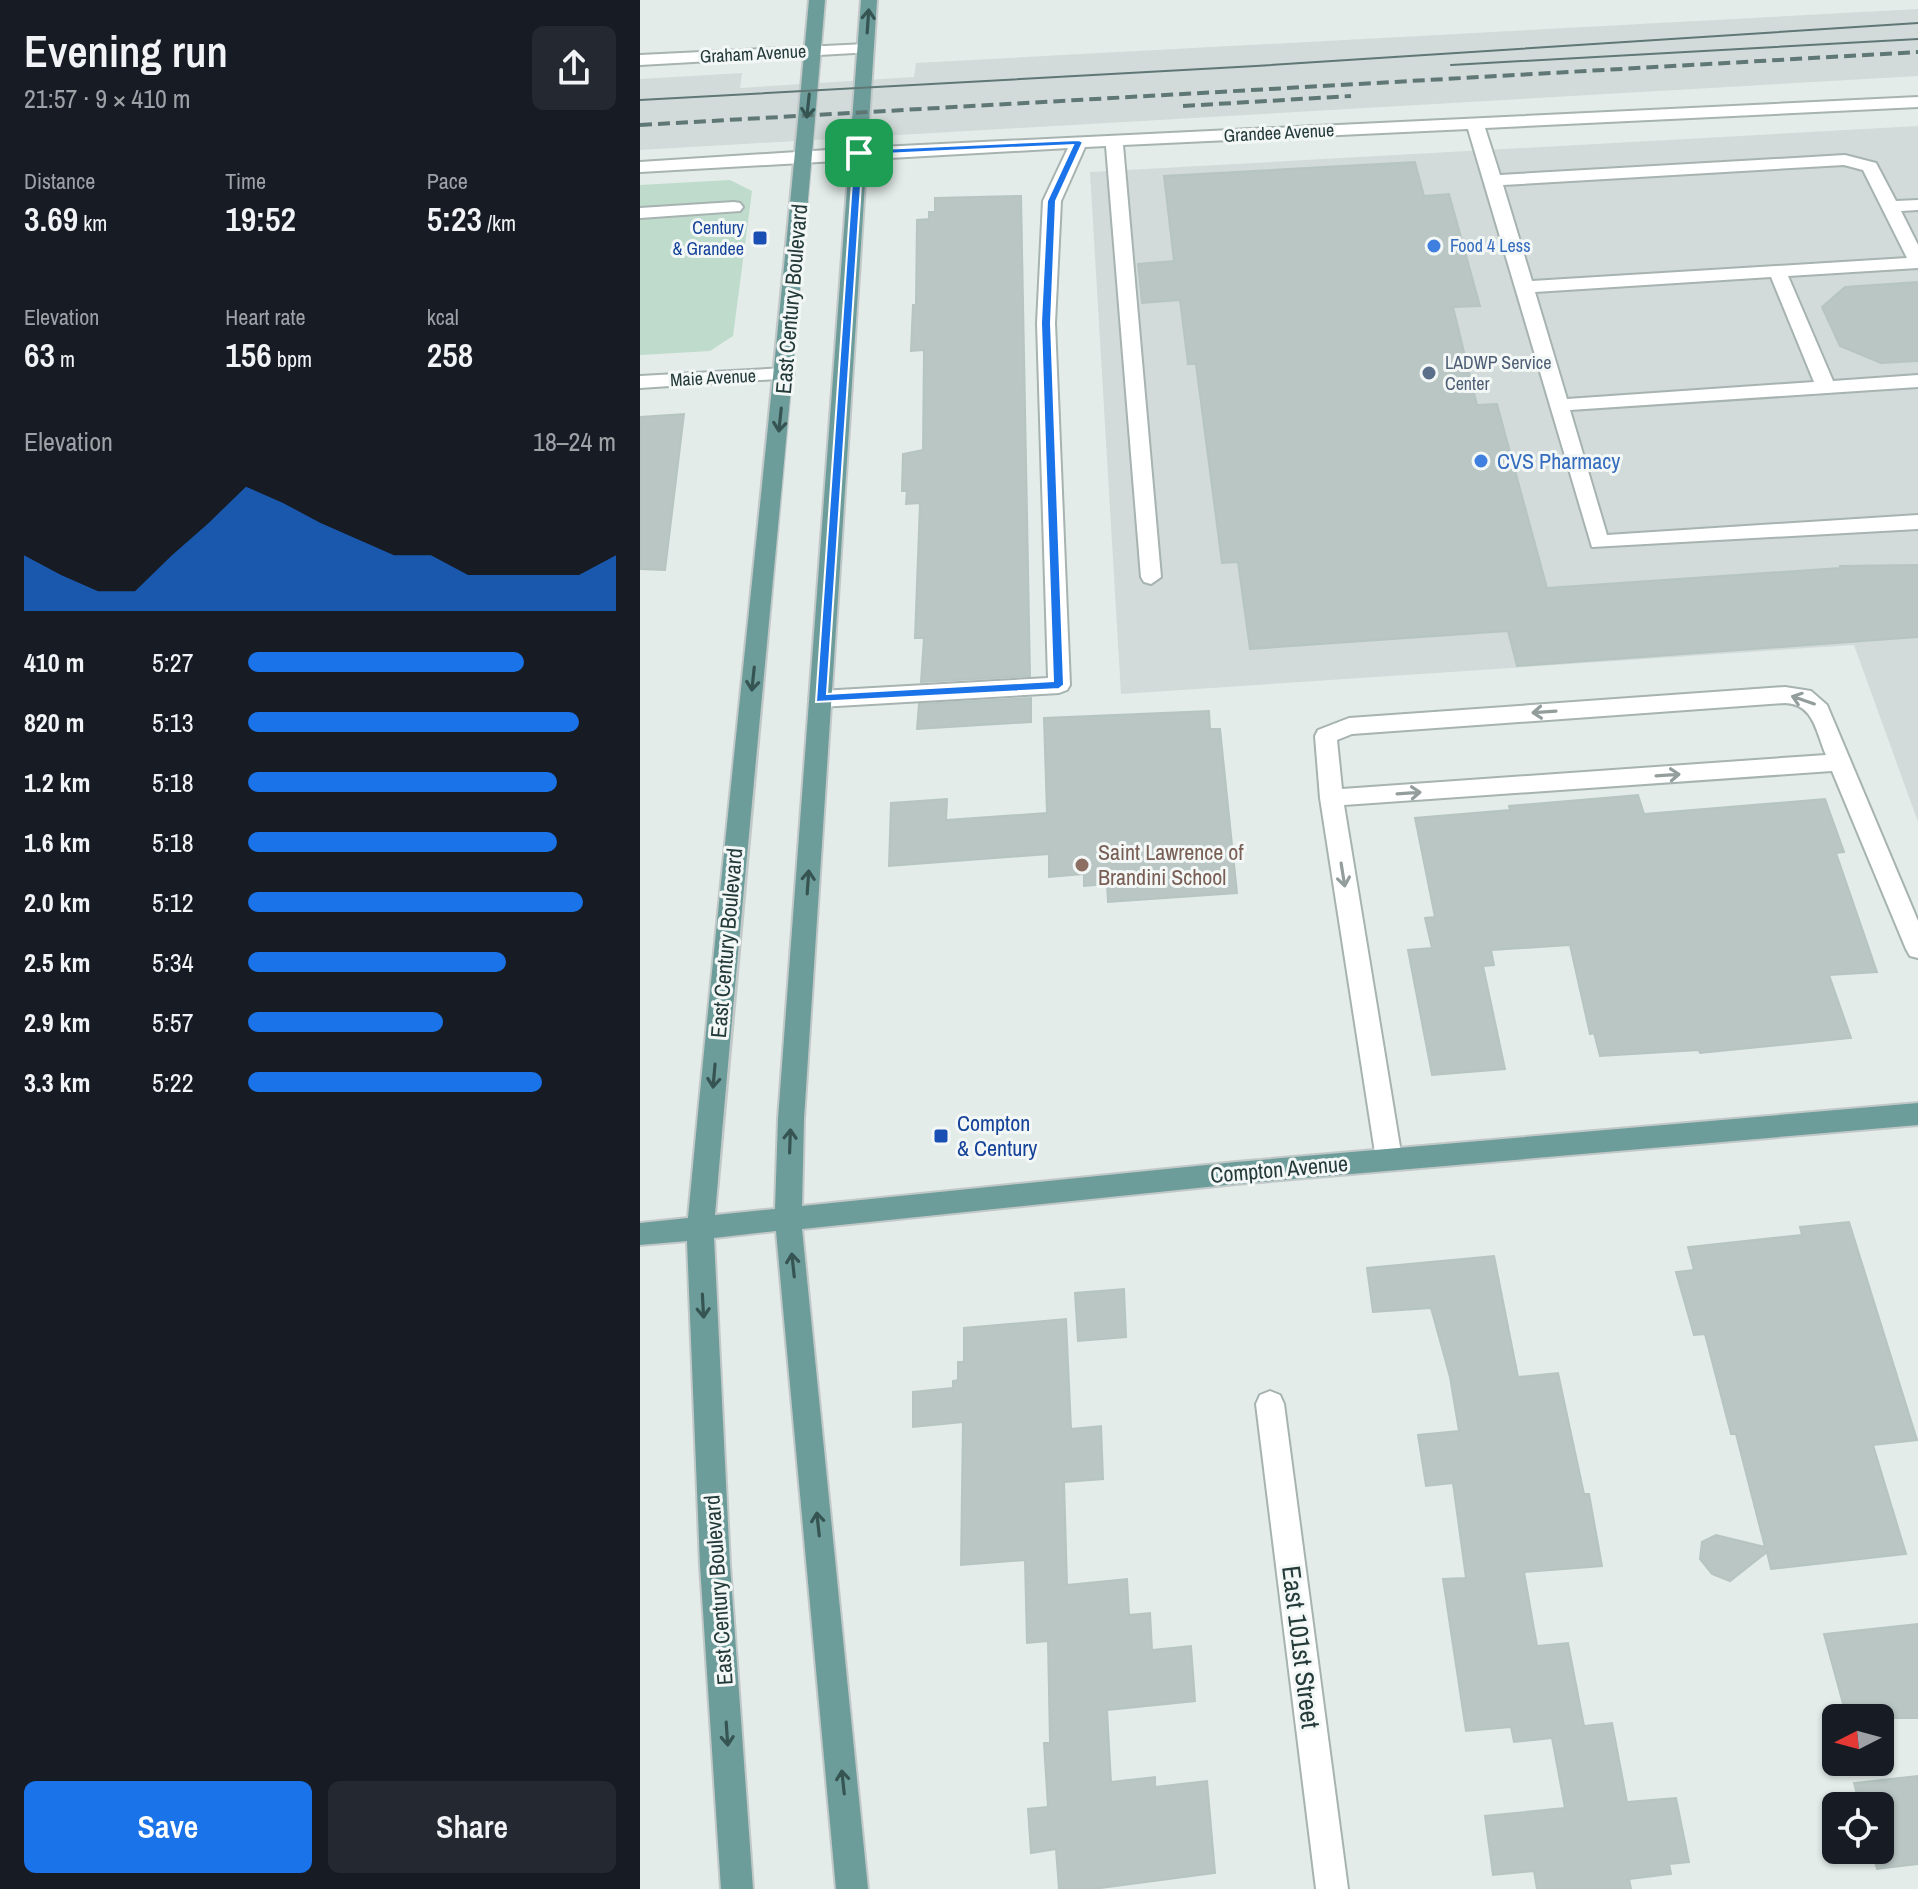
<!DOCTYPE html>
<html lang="en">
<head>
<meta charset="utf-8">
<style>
	:root { --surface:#171b24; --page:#242831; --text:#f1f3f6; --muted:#9ea1a6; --accent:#1a73e8 }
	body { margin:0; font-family:"Archivo Narrow",sans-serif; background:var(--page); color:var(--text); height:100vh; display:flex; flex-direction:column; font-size:30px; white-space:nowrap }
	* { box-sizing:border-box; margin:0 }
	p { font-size:26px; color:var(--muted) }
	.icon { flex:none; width:44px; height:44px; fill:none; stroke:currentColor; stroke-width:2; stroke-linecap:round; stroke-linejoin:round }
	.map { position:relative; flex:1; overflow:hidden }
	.panel { display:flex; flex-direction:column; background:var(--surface); width:640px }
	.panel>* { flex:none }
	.needle { width:52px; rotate:264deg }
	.tools { position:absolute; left:1182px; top:1704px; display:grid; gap:16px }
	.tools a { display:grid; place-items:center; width:72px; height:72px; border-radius:12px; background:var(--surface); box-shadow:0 2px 6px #0004; font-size:40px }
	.pin { position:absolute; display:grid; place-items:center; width:68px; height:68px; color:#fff; margin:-34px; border-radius:16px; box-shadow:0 4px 12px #0006 }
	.round { display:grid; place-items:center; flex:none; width:84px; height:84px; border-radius:12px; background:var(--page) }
	.head { display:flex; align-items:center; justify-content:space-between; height:136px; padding:0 24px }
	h1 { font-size:44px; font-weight:600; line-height:60px }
	.figures { display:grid; grid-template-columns:repeat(3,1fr); gap:12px; height:136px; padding:8px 24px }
	.figures div { display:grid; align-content:center }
	.figures b { font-size:34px; font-weight:600 }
	.figures small { font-size:22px; font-weight:400 }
	.figures p { font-size:22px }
	.chart { height:224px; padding:16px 24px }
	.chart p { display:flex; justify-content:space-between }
	.chart svg { width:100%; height:144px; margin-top:8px; fill:var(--accent); opacity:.7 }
	.button { display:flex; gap:16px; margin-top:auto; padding:16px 24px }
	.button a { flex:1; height:92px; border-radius:12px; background:var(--accent); color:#fff; font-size:32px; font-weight:600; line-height:92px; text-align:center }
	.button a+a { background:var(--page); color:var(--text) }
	ul { padding:0 24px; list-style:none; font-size:26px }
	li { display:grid; grid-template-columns:128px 96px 1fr; align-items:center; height:60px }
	li i { height:20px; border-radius:10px; background:var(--accent) }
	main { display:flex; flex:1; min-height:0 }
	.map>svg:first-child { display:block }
	.built { fill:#d2dbd9 }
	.green { fill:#bedbcb }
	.building { fill:#b9c6c3; stroke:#b6c5c1; stroke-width:2 }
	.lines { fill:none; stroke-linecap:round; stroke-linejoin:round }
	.minor-casing { stroke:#a6b3b1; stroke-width:4 }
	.major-casing { stroke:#c2c8c8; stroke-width:4 }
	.minor { fill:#fff; fill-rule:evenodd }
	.major { fill:#6c9d9a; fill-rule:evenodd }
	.tram { stroke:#5f7775; stroke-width:2 }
	.rail { stroke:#5f7775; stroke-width:4; stroke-dasharray:12 6; stroke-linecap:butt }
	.oneway { stroke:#365452 }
	.oneway2 { stroke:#929d9c }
	.route { fill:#1a73e8; stroke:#fff; stroke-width:2; fill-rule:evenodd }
	.transit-dot { fill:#1a4fb4; stroke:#f3f8f7; stroke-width:3 }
	.shop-dot { fill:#3f7fe0; stroke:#f3f8f7; stroke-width:3 }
	.service-dot { fill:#5c6f8a; stroke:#f3f8f7; stroke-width:3 }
	.education-dot { fill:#8d6e63; stroke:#f3f8f7; stroke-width:3 }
	.labels { text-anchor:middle; stroke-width:6; stroke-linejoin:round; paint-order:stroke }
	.far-street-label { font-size:18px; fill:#243b3a; stroke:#f3f8f7 }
	.far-transit-label { font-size:18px; fill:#164399; stroke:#f3f8f7; text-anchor:end }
	.far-shop-label { font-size:18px; fill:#366cbe; stroke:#f3f8f7; text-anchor:start }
	.far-service-label { font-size:18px; fill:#4e5e75; stroke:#f3f8f7; text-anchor:start }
	.street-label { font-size:22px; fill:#243b3a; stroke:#f3f8f7 }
	.shop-label { font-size:22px; fill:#366cbe; stroke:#f3f8f7; text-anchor:start }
	.education-label { font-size:22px; fill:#785e54; stroke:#f3f8f7; text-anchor:start }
	.transit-label { font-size:22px; fill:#164399; stroke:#f3f8f7; text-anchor:start }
	.near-street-label { font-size:26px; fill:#243b3a; stroke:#f3f8f7 }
</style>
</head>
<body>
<main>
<section class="panel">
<div class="head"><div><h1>Evening run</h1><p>21:57 · 9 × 410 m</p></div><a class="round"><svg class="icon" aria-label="share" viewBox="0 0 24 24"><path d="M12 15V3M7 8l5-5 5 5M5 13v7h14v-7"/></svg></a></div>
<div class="figures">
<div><p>Distance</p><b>3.69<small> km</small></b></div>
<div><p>Time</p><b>19:52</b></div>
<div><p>Pace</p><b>5:23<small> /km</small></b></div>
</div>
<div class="figures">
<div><p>Elevation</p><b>63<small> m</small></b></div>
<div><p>Heart rate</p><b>156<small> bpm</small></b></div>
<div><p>kcal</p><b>258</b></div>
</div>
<div class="chart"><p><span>Elevation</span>18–24 m</p>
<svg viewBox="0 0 160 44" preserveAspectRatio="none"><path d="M0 44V27L10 33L20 38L30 38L40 27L50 17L60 6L70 11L80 17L90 22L100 27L110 27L120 33L130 33L140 33L150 33L160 27V44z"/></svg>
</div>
<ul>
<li><b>410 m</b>5:27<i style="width:75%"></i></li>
<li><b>820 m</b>5:13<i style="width:90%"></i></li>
<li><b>1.2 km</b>5:18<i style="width:84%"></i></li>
<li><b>1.6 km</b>5:18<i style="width:84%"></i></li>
<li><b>2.0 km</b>5:12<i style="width:91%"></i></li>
<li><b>2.5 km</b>5:34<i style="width:70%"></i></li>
<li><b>2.9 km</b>5:57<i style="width:53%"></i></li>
<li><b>3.3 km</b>5:22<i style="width:80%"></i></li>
</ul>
<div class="button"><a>Save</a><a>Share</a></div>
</section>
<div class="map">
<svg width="1278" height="1889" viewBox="0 0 1278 1889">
	<rect width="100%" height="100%" fill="#e3ece9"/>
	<!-- built -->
	<g class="built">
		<polygon points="1278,9 1278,76 0,150 0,79 102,73 100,88 274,77 276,63"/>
		<polygon points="1278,126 1278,822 1214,645 481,694 450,172"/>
	</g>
	<!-- green -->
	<polygon class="green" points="90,180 112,191 93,336 70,351 0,355 0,185"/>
	<!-- building -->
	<g class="building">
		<polygon points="775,162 784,196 809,194 840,306 813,307 837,405 857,404 907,588 1200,568 1200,566 1278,565 1278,637 877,666 868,631 610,649 598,562 582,563 556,364 548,364 540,300 502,303 498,264 534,261 524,176"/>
		<polygon points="381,196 390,676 281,682 284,638 275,638 280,503 266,504 267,491 262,491 263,454 283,450 284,350 271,351 273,305 276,305 277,220 289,219 289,212 295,212 295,198"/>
		<polygon points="1278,282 1278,361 1241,363 1200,346 1182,307 1205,287"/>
		<polygon points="44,414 25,570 0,569 0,417"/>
		<polygon points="391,698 391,722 277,729 279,704"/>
		<polygon points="569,711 570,729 580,729 597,893 468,902 467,884 444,886 444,874 409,877 409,854 249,866 251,803 307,799 306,820 407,813 404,718"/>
		<polygon points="998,795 1004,814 1185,799 1204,852 1196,853 1237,972 1189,975 1211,1038 1060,1053 1059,1050 960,1056 954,1033 950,1034 930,945 851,950 854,965 843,966 865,1069 792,1075 768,950 792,948 785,918 795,917 775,818 870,810 869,806"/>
		<polygon points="1209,1222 1277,1440 1233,1445 1266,1554 1131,1569 1127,1552 1090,1581 1072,1574 1060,1559 1062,1542 1076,1535 1125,1547 1096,1434 1091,1434 1065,1334 1054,1335 1036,1272 1054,1270 1048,1247 1162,1235 1160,1227"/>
		<polygon points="854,1256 878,1377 918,1373 944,1494 949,1494 962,1566 884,1572 897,1646 928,1643 944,1726 972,1723 987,1802 1036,1798 1049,1862 1029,1864 1031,1874 989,1879 991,1889 897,1889 894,1871 853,1875 845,1816 925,1808 912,1738 874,1742 871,1727 826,1731 803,1579 826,1578 813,1483 786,1486 778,1435 819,1431 810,1377 791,1308 733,1312 727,1268"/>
		<polygon points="484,1289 486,1337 438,1341 435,1293"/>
		<polygon points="426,1319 431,1429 461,1426 463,1479 424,1482 427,1585 487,1579 489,1615 510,1613 512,1650 551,1646 555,1701 467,1710 471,1782 515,1777 515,1787 567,1781 575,1873 453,1889 419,1889 416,1849 391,1853 388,1809 408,1807 404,1743 410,1743 408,1641 387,1643 385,1560 321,1565 323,1422 273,1427 273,1392 313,1388 313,1381 318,1380 318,1362 324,1362 324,1328"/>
		<polygon points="1278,1624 1278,1718 1207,1718 1184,1634"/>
		<polygon points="1278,1776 1278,1864 1237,1869 1232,1850 1240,1850 1240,1806 1220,1806 1214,1783"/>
	</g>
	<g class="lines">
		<!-- minor casing -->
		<g class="minor-casing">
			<g id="minor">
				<polygon points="226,44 232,46 232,52 0,65 0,55"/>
				<path d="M1278,97V107L845,128L860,175L1205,155L1236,163L1256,201L1278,200V210L1261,211L1278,245V268L1148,276L1193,381L1278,375V387L930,410L967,535L1278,515V529L952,547L828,129L483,145L521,577L511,584L504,582L501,577L466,146L445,147L421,201L415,323L430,685L427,690L419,693L180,707L172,704L169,699L172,694L180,691L408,678L397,323L403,201L428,148L0,172V162L219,148ZM1204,165L1223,170L1267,258L892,281L863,185ZM1131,277L1174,382L927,399L895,292Z"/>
				<polygon points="94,202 100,203 103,207 100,211 0,218 0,208"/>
				<polygon points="145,368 152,370 154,374 152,378 0,388 0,376"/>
				<path d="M1145,687L1171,691L1187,705L1278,921V958L1270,956L1266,949L1192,771L704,805L762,1159L758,1167L749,1170L740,1167L736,1159L680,798L675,736L678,730L709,718ZM1145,703C1174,704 1176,732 1186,755L702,789L697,740L712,734Z"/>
				<polygon points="630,1391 640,1395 644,1404 708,1889 676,1889 616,1404 620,1395"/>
			</g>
		</g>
		<!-- major casing -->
		<g class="major-casing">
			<path id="major" d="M169,0H185C152,405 109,810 75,1215L135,1209L138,1119L221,0H237L164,1119L162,1206L596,1162L1278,1103V1125L596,1184L162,1229L228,1889H196L136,1231L74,1238L90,1565L113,1889H81L60,1565L47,1241L0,1245V1223L48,1218C86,812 133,406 169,0Z"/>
		</g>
		<!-- minor -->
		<use href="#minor" class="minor"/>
		<!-- major -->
		<use href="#major" class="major"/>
		<!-- tram -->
		<g class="tram">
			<polyline points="811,65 1278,39"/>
			<polyline points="0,100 616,66 1278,23"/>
		</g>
		<!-- rail -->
		<g class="rail">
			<polyline points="543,106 711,96"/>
			<polyline points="0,125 1278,52"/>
		</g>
	</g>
	<!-- one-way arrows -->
	<defs><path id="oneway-shaft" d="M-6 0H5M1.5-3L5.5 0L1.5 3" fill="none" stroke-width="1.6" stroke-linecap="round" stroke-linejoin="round" transform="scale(2)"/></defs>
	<g class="oneway">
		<use href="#oneway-shaft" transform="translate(228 21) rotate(-86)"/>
		<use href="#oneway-shaft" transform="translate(168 106) rotate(96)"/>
		<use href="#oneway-shaft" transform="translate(140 420) rotate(96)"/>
		<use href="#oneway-shaft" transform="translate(113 679) rotate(96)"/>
		<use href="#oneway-shaft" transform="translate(168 882) rotate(-86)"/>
		<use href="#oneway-shaft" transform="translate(74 1076) rotate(95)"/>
		<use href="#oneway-shaft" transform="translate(150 1141) rotate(-88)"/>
		<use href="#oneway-shaft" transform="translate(153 1265) rotate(-96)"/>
		<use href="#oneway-shaft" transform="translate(63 1306) rotate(87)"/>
		<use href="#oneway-shaft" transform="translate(178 1524) rotate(-96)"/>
		<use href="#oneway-shaft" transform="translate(87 1734) rotate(86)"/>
		<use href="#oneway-shaft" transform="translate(203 1782) rotate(-96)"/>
	</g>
	<g class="oneway2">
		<use href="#oneway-shaft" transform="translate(1163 700) rotate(-161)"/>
		<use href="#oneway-shaft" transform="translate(904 712) rotate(176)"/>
		<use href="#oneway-shaft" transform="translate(1028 775) rotate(-4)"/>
		<use href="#oneway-shaft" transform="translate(769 793) rotate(-4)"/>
		<use href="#oneway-shaft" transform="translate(703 875) rotate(81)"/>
	</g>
	<!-- route -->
	<path class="route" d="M439,140L443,142L416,201L411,323L424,685L419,689L176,702L214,153L219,150ZM433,145L407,201L401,323L413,681L187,694L223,155Z"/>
	<!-- markers -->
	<g class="transit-dot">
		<rect x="112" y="230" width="16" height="16" rx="4"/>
		<rect x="293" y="1128" width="16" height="16" rx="4"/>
	</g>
	<g class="shop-dot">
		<circle cx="794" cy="246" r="8"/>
		<circle cx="841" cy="461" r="8"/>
	</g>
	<circle class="service-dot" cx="789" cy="373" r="8"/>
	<circle class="education-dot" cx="442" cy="865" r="8"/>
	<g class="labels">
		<!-- far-street labels -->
		<g class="far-street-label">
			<text transform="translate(113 54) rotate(-3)" y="6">Graham Avenue</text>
			<text transform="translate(639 133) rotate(-3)" y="6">Grandee Avenue</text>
			<text transform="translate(73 378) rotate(-3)" y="6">Maie Avenue</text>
		</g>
		<!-- far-transit labels -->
		<g class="far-transit-label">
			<text x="104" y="234">Century<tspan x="104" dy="21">&amp; Grandee</tspan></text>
		</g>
		<!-- far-shop labels -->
		<g class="far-shop-label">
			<text x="810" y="252">Food 4 Less</text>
		</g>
		<!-- far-service labels -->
		<g class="far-service-label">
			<text x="805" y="369">LADWP Service<tspan x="805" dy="21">Center</tspan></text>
		</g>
		<!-- street labels -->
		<g class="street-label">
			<text transform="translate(151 299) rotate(-85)" y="8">East Century Boulevard</text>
			<text transform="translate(86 943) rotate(-85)" y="8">East Century Boulevard</text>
			<text transform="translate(639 1169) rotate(-5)" y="8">Compton Avenue</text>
			<text transform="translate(78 1590) rotate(-94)" y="8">East Century Boulevard</text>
		</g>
		<!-- shop labels -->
		<g class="shop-label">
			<text x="857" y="469">CVS Pharmacy</text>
		</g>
		<!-- education labels -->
		<g class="education-label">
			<text x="458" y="860">Saint Lawrence of<tspan x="458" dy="25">Brandini School</tspan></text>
		</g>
		<!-- transit labels -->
		<g class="transit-label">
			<text x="317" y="1131">Compton<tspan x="317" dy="25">&amp; Century</tspan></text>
		</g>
		<!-- near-street labels -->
		<g class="near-street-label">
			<text transform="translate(661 1647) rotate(83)" y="9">East 101st Street</text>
		</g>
	</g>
</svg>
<div class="tools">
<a><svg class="needle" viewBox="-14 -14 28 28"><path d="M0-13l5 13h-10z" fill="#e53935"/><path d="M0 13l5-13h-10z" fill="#9ea1a6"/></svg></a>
<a><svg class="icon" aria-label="locate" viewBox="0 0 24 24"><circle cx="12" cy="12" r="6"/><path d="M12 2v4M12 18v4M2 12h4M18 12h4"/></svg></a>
</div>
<div class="pin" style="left:219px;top:153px;background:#1e9e55"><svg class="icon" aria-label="arrive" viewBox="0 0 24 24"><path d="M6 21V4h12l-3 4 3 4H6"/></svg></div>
</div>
</main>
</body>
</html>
